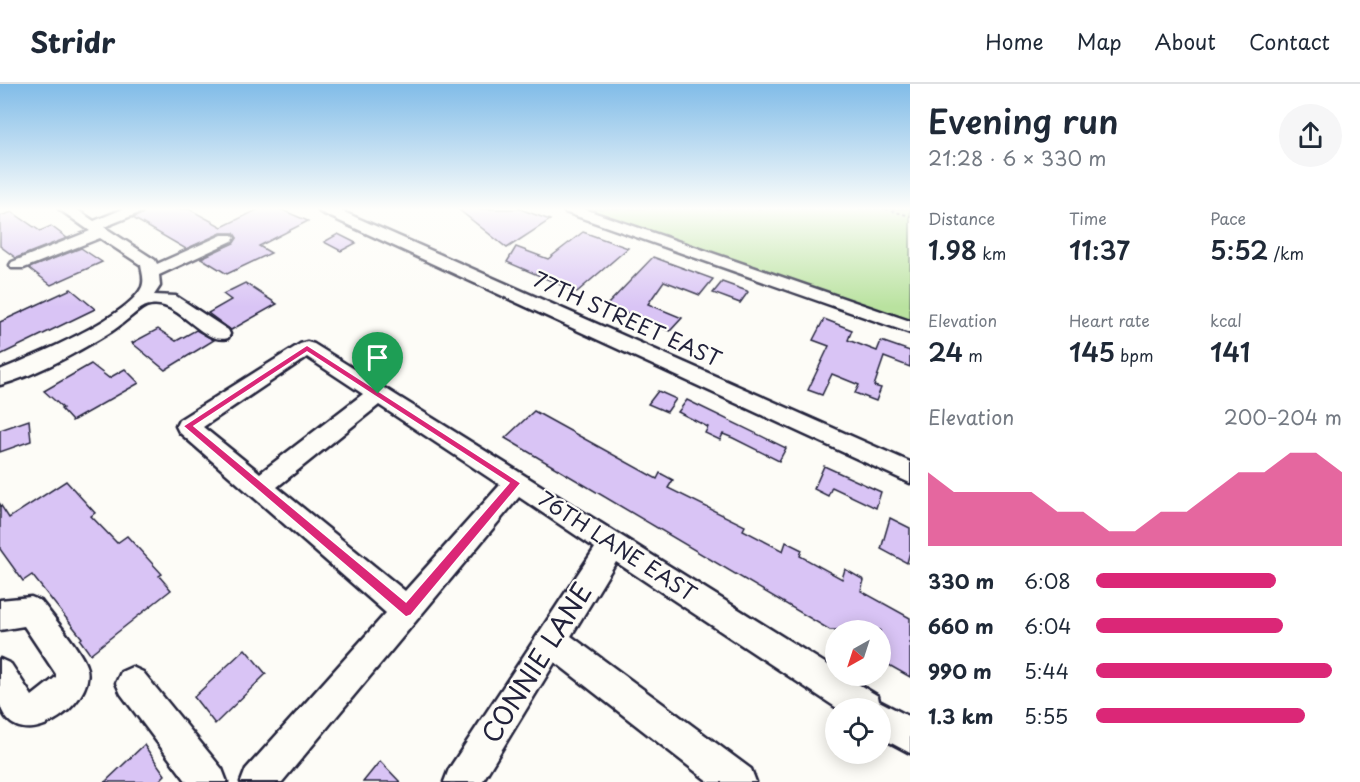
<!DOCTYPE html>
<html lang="en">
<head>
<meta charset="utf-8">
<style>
	:root { --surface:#fff; --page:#f6f6f7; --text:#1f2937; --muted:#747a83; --line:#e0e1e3; --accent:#db2777 }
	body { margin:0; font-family:"Playpen Sans",sans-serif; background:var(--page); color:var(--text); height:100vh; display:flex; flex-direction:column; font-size:22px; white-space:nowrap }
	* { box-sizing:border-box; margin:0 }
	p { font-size:20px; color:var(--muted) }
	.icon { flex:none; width:33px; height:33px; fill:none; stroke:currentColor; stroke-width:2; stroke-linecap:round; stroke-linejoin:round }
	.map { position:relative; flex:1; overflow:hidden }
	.sheet { display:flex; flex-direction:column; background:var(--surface); width:450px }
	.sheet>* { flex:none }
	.needle { width:39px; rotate:219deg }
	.tools { position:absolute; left:825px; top:536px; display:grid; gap:12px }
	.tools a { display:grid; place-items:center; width:66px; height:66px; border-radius:50%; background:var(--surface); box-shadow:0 3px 15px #0003; font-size:30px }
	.pin { position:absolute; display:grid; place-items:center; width:51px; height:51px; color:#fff; margin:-62px -26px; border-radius:50% 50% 50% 0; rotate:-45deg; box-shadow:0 0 6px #0007 }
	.pin .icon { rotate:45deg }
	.round { display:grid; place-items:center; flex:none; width:63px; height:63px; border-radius:32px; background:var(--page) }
	.overview { display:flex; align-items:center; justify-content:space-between; height:102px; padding:0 18px }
	h1 { font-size:33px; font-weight:600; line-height:45px }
	.stats { display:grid; grid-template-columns:repeat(3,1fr); gap:9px; height:102px; padding:6px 18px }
	.stats div { display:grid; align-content:center }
	.stats b { font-size:26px; font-weight:600 }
	.stats small { font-size:16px; font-weight:400 }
	.stats p { font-size:16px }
	.chart { height:168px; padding:12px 18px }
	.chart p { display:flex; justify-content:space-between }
	.chart svg { width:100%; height:108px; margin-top:6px; fill:var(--accent); opacity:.7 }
	ul { padding:0 18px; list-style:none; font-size:20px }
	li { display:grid; grid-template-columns:96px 72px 1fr; align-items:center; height:45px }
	li i { height:15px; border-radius:8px; background:var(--accent) }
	header { display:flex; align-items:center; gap:36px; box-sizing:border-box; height:84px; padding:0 30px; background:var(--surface); border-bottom:2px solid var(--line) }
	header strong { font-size:28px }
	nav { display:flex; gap:33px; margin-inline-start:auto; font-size:21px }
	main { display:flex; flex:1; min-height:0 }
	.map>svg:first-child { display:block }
	.green { fill:#b9e29f; stroke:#6e826d; stroke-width:1.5 }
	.building { fill:#d9c4f5; stroke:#22223b; stroke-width:1.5 }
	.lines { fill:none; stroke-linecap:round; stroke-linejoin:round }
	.minor-casing { stroke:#22223b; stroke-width:5 }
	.path { stroke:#22223b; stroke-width:2; stroke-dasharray:3 3; stroke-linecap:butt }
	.minor { fill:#fdfcf7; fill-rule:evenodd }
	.route { fill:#db2777; stroke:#fff; stroke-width:1.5; fill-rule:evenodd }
	.labels { text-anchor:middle; stroke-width:4.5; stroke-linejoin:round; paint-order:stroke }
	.street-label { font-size:21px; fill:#22223b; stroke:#fdfcf7 }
	.near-street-label { font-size:26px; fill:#22223b; stroke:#fdfcf7 }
</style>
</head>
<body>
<header>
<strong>Stridr</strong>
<nav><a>Home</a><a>Map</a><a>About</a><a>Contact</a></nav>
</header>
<main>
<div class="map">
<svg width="910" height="698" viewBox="0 0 910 698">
	<rect width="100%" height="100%" fill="#fdfcf7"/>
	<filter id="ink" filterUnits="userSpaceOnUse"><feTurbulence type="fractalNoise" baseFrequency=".0167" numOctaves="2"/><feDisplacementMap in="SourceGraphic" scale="12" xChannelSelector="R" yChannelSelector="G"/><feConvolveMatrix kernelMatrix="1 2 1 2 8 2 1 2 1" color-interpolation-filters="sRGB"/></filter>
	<g filter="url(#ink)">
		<!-- green -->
		<polygon class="green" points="583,125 910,125 910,236"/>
		<!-- building -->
		<g class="building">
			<polygon points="145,125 189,125 222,143 259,125 280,125 308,137 259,162 271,169 227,190 201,174 234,159 237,154 234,149 221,149 186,165 133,134 142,130"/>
			<polygon points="458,125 520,125 550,136 507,164"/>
			<polygon points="12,128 40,147 51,142 67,154 16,174 0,162 0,132"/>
			<polygon points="583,148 628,164 577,208 507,178 516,163 548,175"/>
			<polygon points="338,150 356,159 341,167 324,158"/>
			<polygon points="81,164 102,178 51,201 29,184"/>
			<polygon points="653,173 713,195 700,211 664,197 648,220 682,234 670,247 607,221"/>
			<polygon points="722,198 747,207 748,208 740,219 713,209"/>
			<polygon points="245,199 277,220 231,246 208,229 231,216 223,210"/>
			<polygon points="71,205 95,225 0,271 0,238"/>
			<polygon points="824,235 852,246 848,256 877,267 881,257 910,267 910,283 884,273 874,302 881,304 876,317 855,309 859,301 832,290 822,311 808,306 829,262 813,256"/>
			<polygon points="158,245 176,257 196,246 214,256 165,286 132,259"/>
			<polygon points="91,280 109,294 125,285 139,299 72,337 61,325 63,324 44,307"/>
			<polygon points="658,307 676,315 667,328 648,320"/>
			<polygon points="687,316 786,364 779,377 733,354 723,350 720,356 705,349 708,343 678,328"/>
			<polygon points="534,327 657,395 660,389 673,396 668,404 745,442 743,446 783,467 786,458 802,466 800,472 842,495 845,485 864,496 861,507 910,534 910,593 880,576 880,546 830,546 505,354"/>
			<polygon points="29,336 31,357 0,368 0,346"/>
			<polygon points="824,382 881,408 876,424 832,403 828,412 814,405"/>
			<polygon points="66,397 95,429 91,432 117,459 127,452 162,490 159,492 171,506 90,570 80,556 82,554 32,491 23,497 0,465 0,420 9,434"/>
			<polygon points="890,434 910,444 910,468 907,479 881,465"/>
			<polygon points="245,565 266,590 215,640 194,613"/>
			<polygon points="144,661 165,691 158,698 105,698"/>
			<polygon points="380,677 400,698 363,698"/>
		</g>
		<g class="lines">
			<!-- minor casing -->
			<g class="minor-casing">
				<g id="minor">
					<path d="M59,125H76L94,137L123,125H143L141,128L104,143L155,176L157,180L222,151H232L235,154L232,157L159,191L160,202L154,211L176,212L228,246L230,250L228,254C200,262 178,211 146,222C139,224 121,242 112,247C78,268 39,290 0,301V286C32,273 127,234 142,203C145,196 142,188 141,181L100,154L24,184H12L10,181L12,178L90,147Z"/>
					<polygon points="318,125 337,125 910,378 910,399 320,128"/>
					<polygon points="563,125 584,125 910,237 910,249 565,128"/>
					<path d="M307,258L314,260L836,586V591H843L878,612L879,617L910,633V669L880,653V624H837L616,478L571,552L751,685L756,698H709L555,578L482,698H444L449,685L595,464L519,413L282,698H241L246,685L386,529L179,348L176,342L179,336L300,260ZM307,273L363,310L260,389L203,343ZM379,321L500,401L405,507L277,403Z"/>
					<path d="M31,513L41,517C53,533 83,568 87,585C95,621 17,676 0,621C0,608 0,589 0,575L11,580L32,612L56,593V590L24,542L0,546V516Z"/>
					<polygon points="132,583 143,588 222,685 227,698 187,698 121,610 116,599 121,588"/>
				</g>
			</g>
			<!-- path -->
			<polyline class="path" points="886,125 910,132"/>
			<!-- minor -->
			<use href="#minor" class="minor"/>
		</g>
	</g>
	<!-- sky -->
	<linearGradient id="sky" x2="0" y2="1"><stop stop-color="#81bce8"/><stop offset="0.56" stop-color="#fefefb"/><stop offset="1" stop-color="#fefefb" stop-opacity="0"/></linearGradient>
	<rect width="910" height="223" fill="url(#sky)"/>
	<!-- route -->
	<path class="route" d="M307,261L521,399L411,531L406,533L183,342ZM307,268L509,399L406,518L194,342Z"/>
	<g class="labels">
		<!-- street labels -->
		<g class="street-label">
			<text transform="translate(627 236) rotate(24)" y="7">77TH STREET EAST</text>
			<text transform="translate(617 463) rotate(33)" y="7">76TH LANE EAST</text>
		</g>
		<!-- near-street labels -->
		<g class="near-street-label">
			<text transform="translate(537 579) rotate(-58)" y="9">CONNIE LANE</text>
		</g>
	</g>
</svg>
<div class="tools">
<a><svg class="needle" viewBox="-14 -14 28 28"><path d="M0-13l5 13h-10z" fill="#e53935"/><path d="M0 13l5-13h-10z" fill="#747a83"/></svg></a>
<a><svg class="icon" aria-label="locate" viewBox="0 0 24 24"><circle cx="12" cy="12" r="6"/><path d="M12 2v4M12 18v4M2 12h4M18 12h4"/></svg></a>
</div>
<div class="pin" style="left:378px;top:310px;background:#1e9e55"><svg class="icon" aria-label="arrive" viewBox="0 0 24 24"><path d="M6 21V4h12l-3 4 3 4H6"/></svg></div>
</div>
<section class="sheet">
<div class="overview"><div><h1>Evening run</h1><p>21:28 · 6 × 330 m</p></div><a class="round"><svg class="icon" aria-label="share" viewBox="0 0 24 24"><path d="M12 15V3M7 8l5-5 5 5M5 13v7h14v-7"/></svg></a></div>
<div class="stats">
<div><p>Distance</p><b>1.98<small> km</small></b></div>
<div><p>Time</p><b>11:37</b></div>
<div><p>Pace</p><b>5:52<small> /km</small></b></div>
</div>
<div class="stats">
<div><p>Elevation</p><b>24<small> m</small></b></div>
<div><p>Heart rate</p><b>145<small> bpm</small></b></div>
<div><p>kcal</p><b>141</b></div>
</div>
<div class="chart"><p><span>Elevation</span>200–204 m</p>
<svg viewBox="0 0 160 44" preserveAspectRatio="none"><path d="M0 44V14L10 22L20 22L30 22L40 22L50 30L60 30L70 38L80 38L90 30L100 30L110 22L120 14L130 14L140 6L150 6L160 14V44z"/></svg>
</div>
<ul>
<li><b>330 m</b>6:08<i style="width:73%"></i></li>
<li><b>660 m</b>6:04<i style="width:76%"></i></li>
<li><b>990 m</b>5:44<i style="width:96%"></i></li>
<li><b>1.3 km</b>5:55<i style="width:85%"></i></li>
</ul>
</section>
</main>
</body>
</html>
